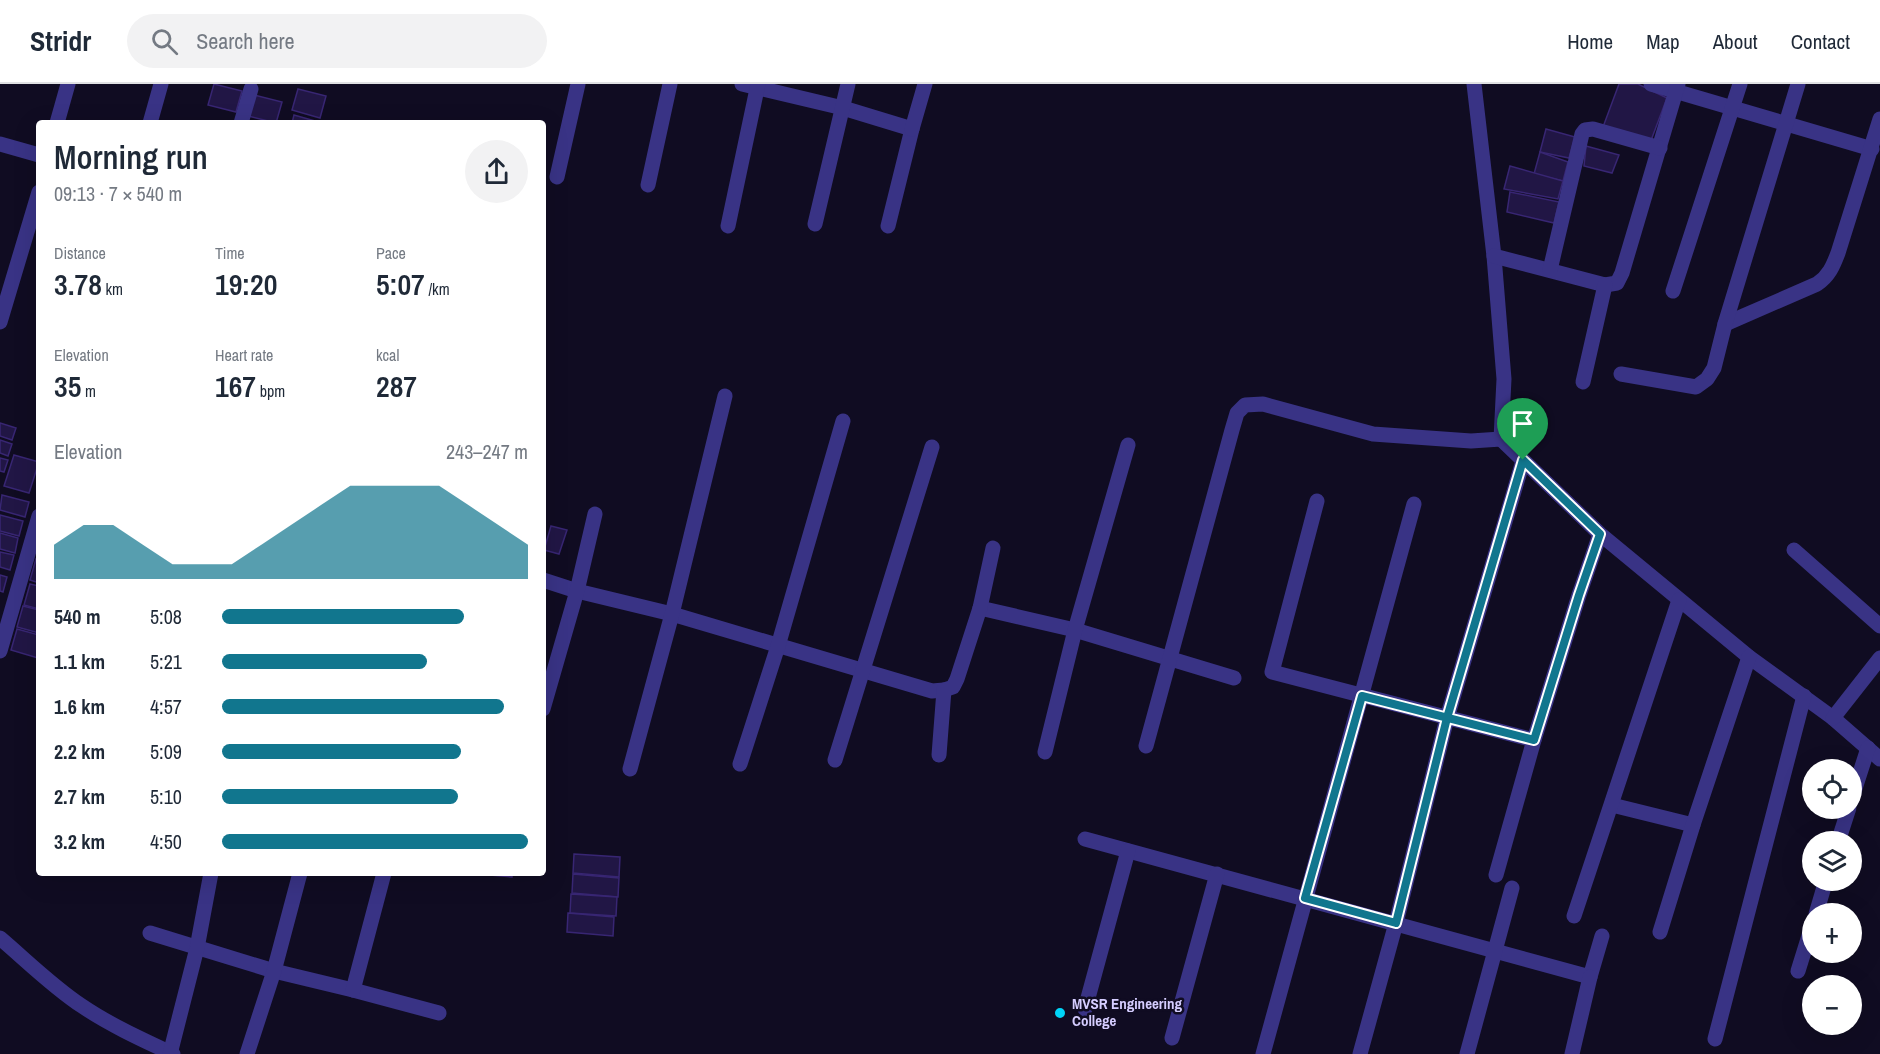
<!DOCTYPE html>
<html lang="en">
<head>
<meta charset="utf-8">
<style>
	:root { --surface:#fff; --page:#f2f2f3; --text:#1f2937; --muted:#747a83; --line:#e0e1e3; --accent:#11768e }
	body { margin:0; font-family:"Archivo Narrow",sans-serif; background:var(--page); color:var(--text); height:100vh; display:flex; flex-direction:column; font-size:22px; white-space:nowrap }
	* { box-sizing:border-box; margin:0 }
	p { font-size:20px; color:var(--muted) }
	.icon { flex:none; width:33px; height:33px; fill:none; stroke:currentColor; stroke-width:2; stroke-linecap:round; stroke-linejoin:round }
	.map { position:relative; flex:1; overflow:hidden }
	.details { position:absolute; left:36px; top:36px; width:510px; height:756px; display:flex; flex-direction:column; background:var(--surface); border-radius:6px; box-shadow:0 6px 24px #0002 }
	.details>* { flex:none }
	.buttons { position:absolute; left:1802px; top:675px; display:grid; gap:12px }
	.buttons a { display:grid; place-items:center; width:60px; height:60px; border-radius:50%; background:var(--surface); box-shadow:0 6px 24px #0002; font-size:30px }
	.pin { position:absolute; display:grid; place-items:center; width:51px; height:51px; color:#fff; margin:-62px -26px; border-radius:50% 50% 50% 0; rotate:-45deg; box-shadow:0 0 6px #0007 }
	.pin .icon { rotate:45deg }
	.round { display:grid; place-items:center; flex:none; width:63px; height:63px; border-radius:32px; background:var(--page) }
	.overview { display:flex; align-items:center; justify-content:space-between; height:102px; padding:0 18px }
	h1 { font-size:33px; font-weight:600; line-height:45px }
	.figures { display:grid; grid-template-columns:repeat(3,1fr); gap:9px; height:102px; padding:6px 18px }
	.figures div { display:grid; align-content:center }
	.figures b { font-size:30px; font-weight:600 }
	.figures small { font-size:16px; font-weight:400 }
	.figures p { font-size:16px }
	.chart { height:168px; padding:12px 18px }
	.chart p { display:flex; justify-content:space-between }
	.chart svg { width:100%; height:108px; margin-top:6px; fill:var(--accent); opacity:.7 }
	ul { padding:0 18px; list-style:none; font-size:20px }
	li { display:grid; grid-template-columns:96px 72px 1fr; align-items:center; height:45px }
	li i { height:15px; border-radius:8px; background:var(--accent) }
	header { display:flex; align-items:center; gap:36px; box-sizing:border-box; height:84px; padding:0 30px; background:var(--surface); border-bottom:2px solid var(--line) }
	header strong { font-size:28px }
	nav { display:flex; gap:33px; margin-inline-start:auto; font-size:21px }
	.search { width:420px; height:54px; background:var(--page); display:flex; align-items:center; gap:15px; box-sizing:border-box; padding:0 21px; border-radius:33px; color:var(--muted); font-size:22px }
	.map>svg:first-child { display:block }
	.building { fill:#211645; stroke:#382673; stroke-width:1.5 }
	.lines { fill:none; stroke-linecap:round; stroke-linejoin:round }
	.minor { stroke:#393385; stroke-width:15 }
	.route-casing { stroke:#fff; stroke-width:12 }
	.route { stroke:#11768e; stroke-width:8 }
	.poi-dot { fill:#00d5f8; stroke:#100c22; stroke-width:2 }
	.labels { text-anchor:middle; stroke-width:5; stroke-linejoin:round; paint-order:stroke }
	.poi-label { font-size:15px; font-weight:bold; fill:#d5cdff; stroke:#100c22; text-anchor:start }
</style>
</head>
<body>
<header>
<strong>Stridr</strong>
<div class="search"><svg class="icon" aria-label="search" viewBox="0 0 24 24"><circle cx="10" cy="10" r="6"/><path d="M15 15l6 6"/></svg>Search here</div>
<nav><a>Home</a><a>Map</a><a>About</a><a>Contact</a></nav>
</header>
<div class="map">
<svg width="1880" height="970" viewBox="0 0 1880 970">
	<rect width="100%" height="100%" fill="#100c22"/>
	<!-- building -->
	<g class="building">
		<polygon points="214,0 242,7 236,28 208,21"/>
		<polygon points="1619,0 1638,0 1667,14 1650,59 1603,43"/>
		<polygon points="298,5 326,12 320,34 292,26"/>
		<polygon points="254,11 282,18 276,39 248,32"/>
		<polygon points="294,31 322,39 292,39"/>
		<polygon points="1546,45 1575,53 1569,74 1540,68"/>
		<polygon points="1586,62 1619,71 1612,89 1584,82"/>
		<polygon points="1540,68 1568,78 1563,97 1534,90"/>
		<polygon points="1510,82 1563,97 1558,115 1504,105"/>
		<polygon points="1510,108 1559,118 1554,139 1507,128"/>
		<polygon points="0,339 16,344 12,356 0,352"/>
		<polygon points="0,356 12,360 8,372 0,369"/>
		<polygon points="14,371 39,378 29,409 4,402"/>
		<polygon points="0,374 8,376 4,388 0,387"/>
		<polygon points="2,411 29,418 25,433 0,426"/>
		<polygon points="0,431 23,437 19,452 0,447"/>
		<polygon points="551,442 567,446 559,470 544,466"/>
		<polygon points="0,449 18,454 15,469 0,465"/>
		<polygon points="0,468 14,471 10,486 0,483"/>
		<polygon points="36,475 39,476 39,499 30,496"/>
		<polygon points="0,491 7,493 3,508 0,507"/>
		<polygon points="30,500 39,502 39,525 24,521"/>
		<polygon points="23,522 39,526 39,549 17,543"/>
		<polygon points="17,545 39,551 38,574 11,566"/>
		<polygon points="574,770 620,773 619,793 573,789"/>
		<polygon points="466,789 512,789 512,793"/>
		<polygon points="573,790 619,794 618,813 572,809"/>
		<polygon points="571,810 617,813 616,832 570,829"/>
		<polygon points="568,829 614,833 613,852 567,848"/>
	</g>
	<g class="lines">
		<!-- minor -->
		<g class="minor">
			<polyline points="742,0 843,24 912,45 888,142"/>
			<polyline points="1474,0 1494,172 1504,295 1501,355 1600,450 1749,573 1833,634 1880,675"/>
			<polyline points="1651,0 1872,65"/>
			<polyline points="57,39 68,0"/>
			<polyline points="150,39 161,0"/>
			<polyline points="241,39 251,5"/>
			<polyline points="912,45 925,0"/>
			<polyline points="0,60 39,71"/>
			<polyline points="557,93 578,0"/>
			<polyline points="648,101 670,0"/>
			<polyline points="815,140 848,0"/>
			<polyline points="728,142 758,0"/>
			<polyline points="1494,172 1605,201 1617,199 1622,189 1678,0"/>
			<polyline points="1550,186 1582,50 1585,46 1593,45 1660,64"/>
			<polyline points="1673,207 1740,0"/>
			<polyline points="0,238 39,108"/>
			<path d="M1725,240L1817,200C1829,192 1833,182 1838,169L1880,35"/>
			<polyline points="1621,290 1696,303 1707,295 1714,284 1725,240 1798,0"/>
			<polyline points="1583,298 1605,201"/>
			<polyline points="1317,417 1272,588 1534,656 1579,511 1600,450"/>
			<polyline points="1794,466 1880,542"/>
			<polyline points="543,496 577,507 672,530 932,607 944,606"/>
			<polyline points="980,524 1075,546 1234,594"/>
			<polyline points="0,567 39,432"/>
			<polyline points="543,625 577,507 595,430"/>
			<polyline points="1833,634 1880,574"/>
			<polyline points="1146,662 1232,346 1237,329 1245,321 1263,320 1373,350 1471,357 1501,355"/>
			<polyline points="1045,668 1075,546 1128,361"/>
			<polyline points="939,671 944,606 953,603 957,595 980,524 993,464"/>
			<polyline points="835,676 932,363"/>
			<polyline points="740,680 778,562 843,337"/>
			<polyline points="630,685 672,530 725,312"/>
			<polyline points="1851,717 1868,664"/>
			<polyline points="1612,721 1693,741"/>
			<polyline points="1085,755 1590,893 1602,852"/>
			<polyline points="1838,758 1849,724"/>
			<polyline points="1496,791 1534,656"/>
			<polyline points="1816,830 1826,796"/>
			<polyline points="1574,832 1679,516"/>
			<polyline points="1660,848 1693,741 1749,573"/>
			<polyline points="150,849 274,887 353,906 439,929"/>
			<path d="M0,854C27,877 53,903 82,922C110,941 143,956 173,970"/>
			<polyline points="1798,887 1812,842"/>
			<polyline points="353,906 384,789"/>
			<polyline points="1085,925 1128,767"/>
			<polyline points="1172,954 1217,790"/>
			<polyline points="1715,955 1804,612"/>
			<polyline points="170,970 197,864 211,789"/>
			<polyline points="247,970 274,887 300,789"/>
			<polyline points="1263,970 1414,420"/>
			<polyline points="1360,970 1396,839 1447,634 1523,377"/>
			<polyline points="1467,970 1512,804"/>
			<polyline points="1572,970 1590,893"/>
		</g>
	</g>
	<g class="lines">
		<!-- route casing -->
		<g class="route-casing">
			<polyline id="route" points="1523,376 1447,634 1396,839 1305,814 1362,612 1534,656 1579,511 1600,450 1523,376"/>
		</g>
		<!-- route -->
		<use href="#route" class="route"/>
	</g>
	<!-- markers -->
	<circle class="poi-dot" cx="1060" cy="929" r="6"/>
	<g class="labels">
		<!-- poi labels -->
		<g class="poi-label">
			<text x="1072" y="925">MVSR Engineering<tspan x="1072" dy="17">College</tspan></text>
		</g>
	</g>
</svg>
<div class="buttons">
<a><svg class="icon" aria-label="locate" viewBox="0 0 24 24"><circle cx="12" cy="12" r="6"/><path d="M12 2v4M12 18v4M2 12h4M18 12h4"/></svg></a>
<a><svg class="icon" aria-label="layers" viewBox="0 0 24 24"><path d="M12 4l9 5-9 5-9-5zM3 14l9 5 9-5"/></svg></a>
<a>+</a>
<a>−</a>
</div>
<div class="pin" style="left:1523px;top:376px;background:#1e9e55"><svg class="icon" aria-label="arrive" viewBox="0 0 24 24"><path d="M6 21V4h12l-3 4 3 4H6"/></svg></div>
<section class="details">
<div class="overview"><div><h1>Morning run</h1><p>09:13 · 7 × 540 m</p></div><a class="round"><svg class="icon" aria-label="share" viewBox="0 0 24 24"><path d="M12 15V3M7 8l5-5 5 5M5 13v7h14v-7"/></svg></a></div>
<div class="figures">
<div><p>Distance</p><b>3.78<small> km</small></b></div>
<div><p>Time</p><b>19:20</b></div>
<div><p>Pace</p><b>5:07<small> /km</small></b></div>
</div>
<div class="figures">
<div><p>Elevation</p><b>35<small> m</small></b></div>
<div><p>Heart rate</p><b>167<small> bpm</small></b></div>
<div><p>kcal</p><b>287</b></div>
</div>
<div class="chart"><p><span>Elevation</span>243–247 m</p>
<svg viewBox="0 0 160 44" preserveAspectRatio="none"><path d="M0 44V30L10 22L20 22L30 30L40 38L50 38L60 38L70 30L80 22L90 14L100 6L110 6L120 6L130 6L140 14L150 22L160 30V44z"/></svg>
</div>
<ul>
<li><b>540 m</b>5:08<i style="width:79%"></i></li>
<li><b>1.1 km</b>5:21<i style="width:67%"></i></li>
<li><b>1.6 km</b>4:57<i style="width:92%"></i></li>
<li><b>2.2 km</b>5:09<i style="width:78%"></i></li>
<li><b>2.7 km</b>5:10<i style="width:77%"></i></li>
<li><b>3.2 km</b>4:50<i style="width:100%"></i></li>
</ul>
</section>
</div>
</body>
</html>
